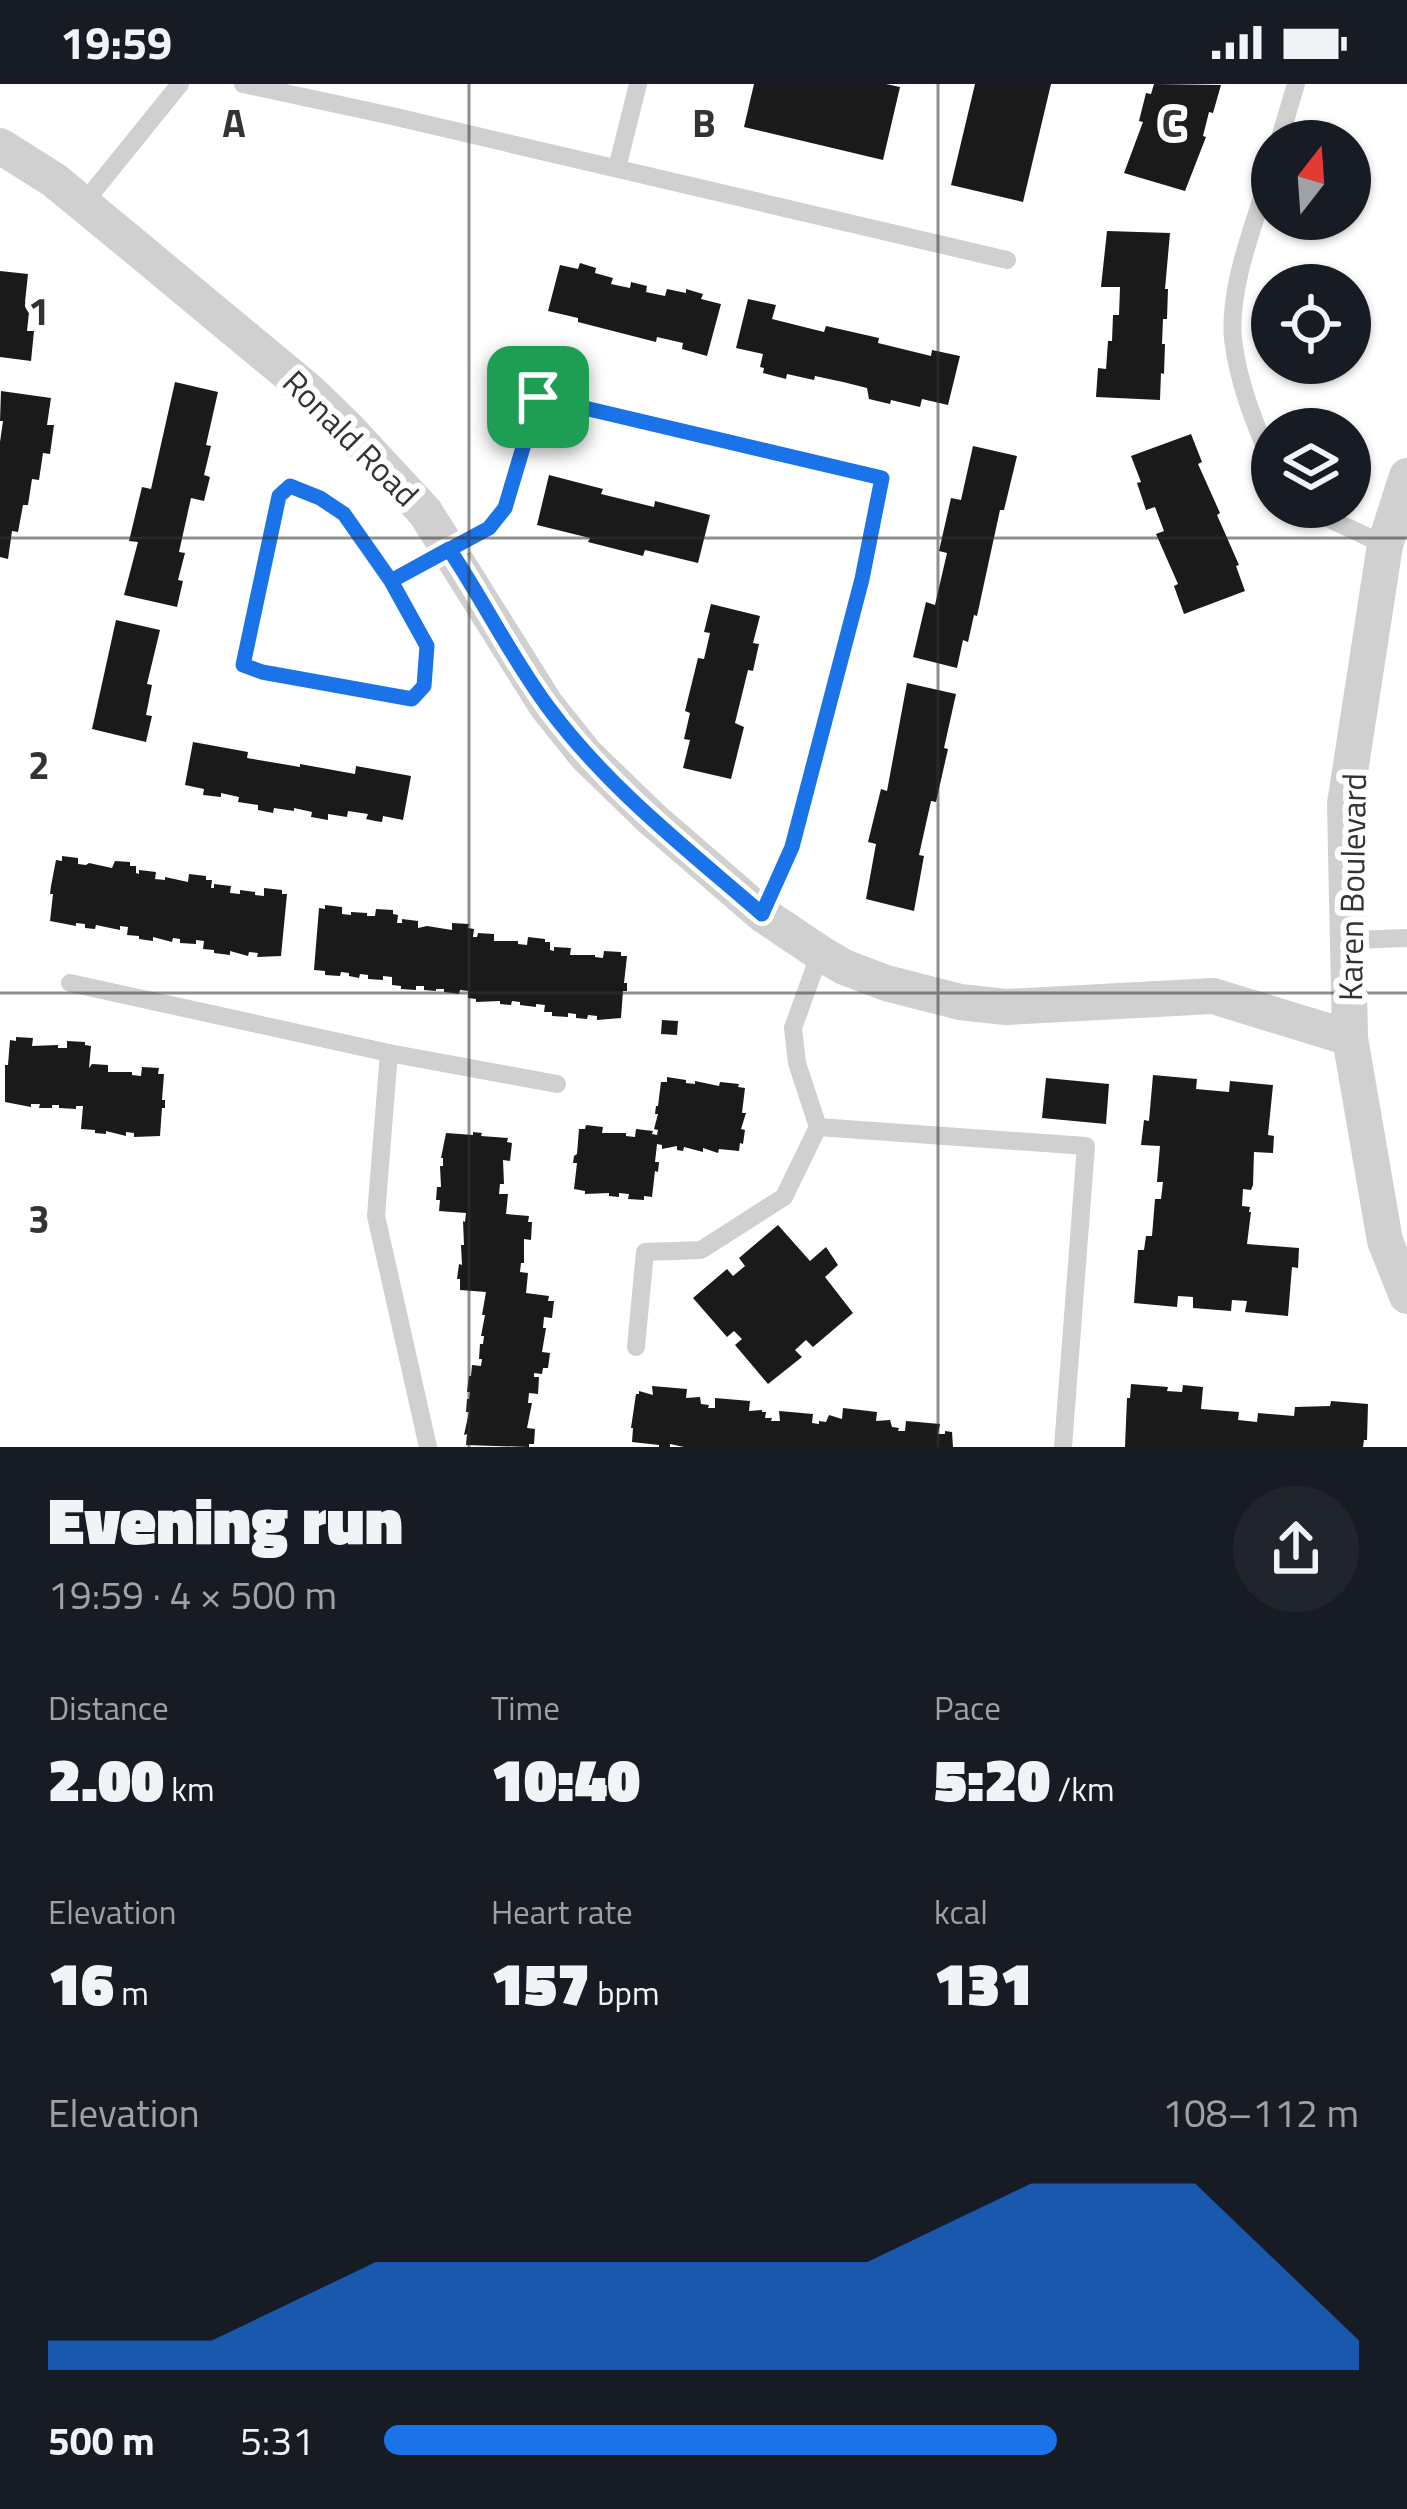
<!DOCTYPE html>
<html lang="en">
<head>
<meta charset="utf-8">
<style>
	:root { --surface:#171b24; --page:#20242c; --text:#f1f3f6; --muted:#9ea1a6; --accent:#1a73e8 }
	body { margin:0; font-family:"Titillium Web",sans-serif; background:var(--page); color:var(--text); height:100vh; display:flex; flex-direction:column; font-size:45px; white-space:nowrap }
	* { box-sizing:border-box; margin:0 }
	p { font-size:39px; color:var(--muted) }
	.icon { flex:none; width:66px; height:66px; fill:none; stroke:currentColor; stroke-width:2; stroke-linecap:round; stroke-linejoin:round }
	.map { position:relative; height:1363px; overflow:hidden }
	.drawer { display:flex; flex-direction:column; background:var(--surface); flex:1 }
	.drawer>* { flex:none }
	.needle { width:78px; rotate:17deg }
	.tools { position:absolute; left:1251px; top:36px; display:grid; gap:24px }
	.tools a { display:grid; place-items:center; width:120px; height:120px; border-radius:50%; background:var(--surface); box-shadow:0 3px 9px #0004; font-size:60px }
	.pin { position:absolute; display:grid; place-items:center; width:102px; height:102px; color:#fff; margin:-51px; border-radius:24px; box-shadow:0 6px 18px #0006 }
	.round { display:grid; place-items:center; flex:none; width:126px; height:126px; border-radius:63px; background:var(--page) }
	.head { display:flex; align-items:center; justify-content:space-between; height:204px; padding:0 48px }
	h1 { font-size:66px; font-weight:800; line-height:90px }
	.metrics { display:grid; grid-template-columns:repeat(3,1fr); gap:18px; height:204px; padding:12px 48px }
	.metrics div { display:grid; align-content:center }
	.metrics b { font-size:60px; font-weight:800 }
	.metrics small { font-size:33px; font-weight:400 }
	.metrics p { font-size:33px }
	.chart { height:336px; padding:24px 48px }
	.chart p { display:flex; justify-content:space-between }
	.chart svg { width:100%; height:216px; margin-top:12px; fill:var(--accent); opacity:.7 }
	ul { padding:0 48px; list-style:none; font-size:39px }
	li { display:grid; grid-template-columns:192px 144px 1fr; align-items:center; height:90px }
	li i { height:30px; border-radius:15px; background:var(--accent) }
	.status { display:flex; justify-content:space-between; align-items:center; height:84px; padding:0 60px; background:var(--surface); direction:ltr }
	.status svg { height:33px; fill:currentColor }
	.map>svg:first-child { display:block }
	.building { fill:#1a1a1a }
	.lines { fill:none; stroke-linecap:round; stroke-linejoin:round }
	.service { stroke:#d0d0d0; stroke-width:18 }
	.minor { stroke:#d0d0d0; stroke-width:36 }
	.route-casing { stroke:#fff; stroke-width:24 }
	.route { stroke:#1a73e8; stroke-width:15 }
	.grid { fill:none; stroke:#333; stroke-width:3; stroke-opacity:0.55 }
	.labels { text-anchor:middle; stroke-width:12; stroke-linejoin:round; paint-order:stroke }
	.street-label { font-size:33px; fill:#333; stroke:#fff }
	.grid-label { font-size:39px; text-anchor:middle; font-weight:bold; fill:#333; stroke:#fff; stroke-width:12; stroke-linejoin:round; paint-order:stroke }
</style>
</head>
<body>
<div class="status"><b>19:59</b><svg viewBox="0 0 49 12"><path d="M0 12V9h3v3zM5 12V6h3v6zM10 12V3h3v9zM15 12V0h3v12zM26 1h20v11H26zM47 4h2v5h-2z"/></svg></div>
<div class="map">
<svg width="1407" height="1363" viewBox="0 0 1407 1363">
	<rect width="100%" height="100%" fill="#fff"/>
	<!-- building -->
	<g class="building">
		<polygon points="754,0 886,0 900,3 883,76 744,43"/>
		<polygon points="975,0 1051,0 1023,118 951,101"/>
		<polygon points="1154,0 1221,1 1213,29 1209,28 1203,52 1206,53 1185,107 1124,89 1143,38 1139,37 1146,9 1151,10"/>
		<polygon points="1107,147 1170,149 1165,205 1168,205 1167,235 1163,235 1162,260 1165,260 1164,290 1161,289 1160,316 1096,313 1098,284 1106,285 1108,257 1112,257 1113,231 1119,231 1120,203 1101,203"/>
		<polygon points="580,179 596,184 595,189 613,194 611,200 630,204 631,198 647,202 646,208 665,212 667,205 686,209 686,205 703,210 701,215 721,220 707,272 682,265 683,259 657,253 656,258 578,238 578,234 548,227 560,181 578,185"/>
		<polygon points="0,187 28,190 25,218 30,219 27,247 34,247 31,277 0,273"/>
		<polygon points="748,215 776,221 772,235 824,248 826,242 879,254 878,259 931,272 932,266 960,272 948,321 922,315 920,323 891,316 890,320 869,315 867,304 843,298 815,292 814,296 787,290 786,295 763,289 764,284 760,283 763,270 736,264"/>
		<polygon points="175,298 218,308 206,361 211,362 204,391 210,393 204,417 191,414 179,468 185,469 178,496 183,497 177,523 124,511 138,458 129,457 142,403 151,405"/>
		<polygon points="1,307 51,314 47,341 54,341 50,370 43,369 39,396 32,395 28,421 23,421 18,448 12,447 8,475 0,473 0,358 3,337 0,337"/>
		<polygon points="1191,350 1202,378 1198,380 1220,429 1217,431 1239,481 1236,482 1245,507 1184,530 1174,502 1178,500 1156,450 1164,447 1155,423 1146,426 1137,399 1141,398 1131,372"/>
		<polygon points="973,362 1017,372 1004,426 1000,426 977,532 974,531 968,558 963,556 957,584 913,573 926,518 935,521 947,469 939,467 951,414 961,416"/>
		<polygon points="549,391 603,405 601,410 654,423 655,417 710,431 698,479 645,466 643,472 588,458 590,454 537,441"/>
		<polygon points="711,520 760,532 753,559 759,560 753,587 748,586 735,639 744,643 731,695 683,684 690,656 684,655 690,629 685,627 698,574 704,575 710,549 704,548"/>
		<polygon points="116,536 160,546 147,600 152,601 146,631 152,632 146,658 92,645"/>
		<polygon points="907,599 956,610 944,664 948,665 936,718 931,717 919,771 924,772 914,827 866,815 876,760 868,758 881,705 887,707"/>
		<polygon points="193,658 248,668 247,674 300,683 300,680 355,690 356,682 411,692 403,736 383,732 382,738 375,737 366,735 368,730 348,727 347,733 328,730 328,736 311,733 312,728 294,724 294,727 274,724 273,729 258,726 258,721 238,718 239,713 221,709 221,713 203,711 204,705 185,701"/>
		<polygon points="62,772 78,774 78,780 86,781 89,779 112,784 115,777 130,778 130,782 136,782 136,789 139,790 139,786 156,788 155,795 165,796 165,793 188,798 189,790 206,792 206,796 212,796 211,804 214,804 214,800 231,802 230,809 240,810 240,806 255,808 255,811 264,812 264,804 282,806 282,810 287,810 281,872 257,873 258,869 249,868 248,872 230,867 230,871 214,869 214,866 203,865 204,857 196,856 196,860 180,859 180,855 173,854 172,858 153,853 153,857 139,855 139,852 127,851 128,843 120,842 120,846 96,841 95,845 85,844 85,840 76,839 76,842 50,837 53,810 50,810 51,802 56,776 62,777"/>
		<polygon points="325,821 342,823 342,830 351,831 351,828 367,829 367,832 375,832 376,825 393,826 393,830 398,831 397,839 402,839 402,835 418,837 418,844 427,842 452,846 452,839 469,840 468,844 474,845 473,853 477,853 478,849 494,850 494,857 518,857 518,860 527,861 528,853 545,855 545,858 550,858 550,866 554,867 554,863 571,864 570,871 595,871 595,873 603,874 604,867 621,868 621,872 627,872 624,899 627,899 627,907 623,907 621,934 597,936 597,932 588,931 587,935 576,934 576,930 568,929 568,933 552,932 552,928 544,928 545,921 536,920 536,923 520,921 520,918 512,917 511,921 500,920 500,917 476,918 476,915 468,914 468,907 460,906 459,910 444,908 444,905 436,905 436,907 424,906 424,902 416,902 416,906 401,905 401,902 392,901 392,893 383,892 383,896 368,895 368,891 360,890 359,894 349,892 349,889 341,888 340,892 325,891 325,887 314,886 319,824 325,825"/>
		<polygon points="662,936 678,937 677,951 661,950"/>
		<polygon points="16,953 33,954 32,962 58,961 58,964 67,964 67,957 85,958 85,961 91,962 89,984 92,980 108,981 108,988 132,988 132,991 141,992 142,983 159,984 158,990 164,990 162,1016 165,1016 165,1024 162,1024 160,1052 134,1053 134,1049 126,1048 126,1052 106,1047 106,1050 95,1049 95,1046 81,1045 83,1022 76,1022 76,1025 59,1024 59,1021 52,1021 52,1024 39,1024 40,1020 31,1020 31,1023 5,1018 5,981 8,981 10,956 16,957"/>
		<polygon points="1153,991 1197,995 1196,1005 1229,1008 1230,997 1273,1001 1268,1051 1274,1052 1273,1069 1254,1068 1253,1101 1251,1106 1243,1105 1242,1122 1250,1123 1249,1128 1251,1128 1247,1160 1299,1164 1298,1184 1292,1183 1288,1232 1245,1228 1247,1217 1232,1216 1231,1227 1193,1224 1193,1213 1178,1212 1177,1223 1134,1219 1138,1166 1144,1166 1146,1152 1152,1152 1155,1115 1161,1115 1163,1098 1157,1098 1160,1062 1141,1061 1144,1036 1149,1037"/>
		<polygon points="667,993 686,996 686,999 695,1000 695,997 719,1002 720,998 739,1000 738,1003 745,1004 742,1029 746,1029 741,1045 745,1046 743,1060 740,1059 739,1067 719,1065 718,1069 703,1064 703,1068 684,1063 683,1067 677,1066 677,1062 662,1065 662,1061 657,1060 655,1078 659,1078 658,1088 655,1087 652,1113 644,1112 644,1116 628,1115 629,1110 619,1109 619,1113 609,1112 609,1109 585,1110 585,1107 574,1105 577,1079 573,1079 574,1072 577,1070 579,1045 585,1045 586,1041 603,1043 602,1049 626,1049 626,1052 635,1053 636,1045 653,1047 652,1050 657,1051 658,1046 654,1045 658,1030 655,1030 656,1022 658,1022 661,998 667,998"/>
		<polygon points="1046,994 1109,1000 1106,1040 1042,1034"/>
		<polygon points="473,1048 482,1049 481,1052 508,1054 507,1058 512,1059 510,1077 503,1076 504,1100 500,1100 499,1110 508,1110 506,1130 529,1132 528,1138 532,1138 531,1156 524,1155 524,1179 521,1179 520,1188 528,1189 526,1209 549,1212 548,1217 554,1217 552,1234 544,1233 543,1244 546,1244 542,1268 550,1269 548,1284 543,1284 542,1290 534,1289 534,1293 539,1293 538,1310 529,1309 528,1319 532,1319 527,1344 535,1345 534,1360 529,1360 529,1363 466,1361 467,1350 464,1351 469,1328 466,1328 467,1315 469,1315 470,1308 467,1308 469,1292 471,1292 472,1281 481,1282 482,1275 479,1275 480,1260 483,1260 484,1252 481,1252 485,1231 482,1231 486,1208 460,1206 460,1195 457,1195 459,1180 462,1181 461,1161 464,1161 463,1137 465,1138 466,1129 439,1127 440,1116 436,1116 437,1103 441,1103 440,1082 443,1082 443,1074 441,1074 446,1049 473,1051"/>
		<polygon points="778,1141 810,1177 826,1163 838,1181 825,1193 853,1229 813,1263 806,1256 795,1266 802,1273 768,1300 735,1261 742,1255 734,1247 727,1253 693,1214 727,1185 733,1192 745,1182 739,1174"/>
		<polygon points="1131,1300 1168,1303 1167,1307 1182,1308 1183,1301 1203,1303 1201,1325 1239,1328 1238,1336 1257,1338 1258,1329 1294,1332 1295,1323 1330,1322 1331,1317 1368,1320 1367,1356 1364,1356 1363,1363 1125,1363 1127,1314 1130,1314"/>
		<polygon points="652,1302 687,1305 686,1314 700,1313 701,1320 709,1321 708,1324 715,1324 715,1314 750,1317 749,1327 762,1326 762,1328 766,1328 765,1334 772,1334 771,1337 780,1337 779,1327 813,1330 812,1339 819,1340 819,1337 826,1338 829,1331 842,1335 843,1324 877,1328 876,1337 890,1336 892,1343 899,1344 898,1347 905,1347 906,1337 940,1340 938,1350 945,1350 945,1347 952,1348 953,1363 684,1363 670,1360 670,1363 659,1363 659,1361 632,1358 633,1344 631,1344 636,1310 639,1310 639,1307 653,1311"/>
	</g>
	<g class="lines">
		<!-- service -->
		<g class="service">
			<polyline points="243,0 392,32 1007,176"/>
			<polyline points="1279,57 1296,0"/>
			<path d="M1272,82C1257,134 1228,201 1233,255C1238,299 1255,340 1272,380"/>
			<polyline points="617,84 638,0"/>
			<polyline points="83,120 180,0"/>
			<polygon points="290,402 319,414 344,430 391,497 427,563 424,602 412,615 262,588 243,581 279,412"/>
			<polyline points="1304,423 1385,461"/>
			<polyline points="391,497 489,444 505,425 538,313 882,394 862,495 792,763 762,830"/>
			<polyline points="1350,856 1407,854"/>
			<polyline points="70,899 389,969 557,1000"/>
			<polyline points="389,969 376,1132 428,1363"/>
			<polyline points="818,1043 1086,1062 1063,1363"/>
			<polyline points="636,1263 645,1168 701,1166 784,1113 818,1043 797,979 793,944 820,869"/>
		</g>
		<!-- minor -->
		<g class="minor">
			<polyline points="0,62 54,96 127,156 309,307 349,346 425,428 546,621 586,671 651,734 762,830 820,869 844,883 886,899 960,918 1006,923 1213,912 1350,954"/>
			<polyline points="1407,392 1385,461 1345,720 1350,954 1385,1157 1407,1212"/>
		</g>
	</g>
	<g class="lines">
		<!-- route casing -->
		<g class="route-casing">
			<path id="route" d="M538,313L505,424L489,444L391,497L427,562L424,602L412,615L262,588L243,581L279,412L290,402L320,414L344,430L391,497L449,465C483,516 511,573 548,623C607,703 687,765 762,830L792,763L862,495L882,394L538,313"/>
		</g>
		<!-- route -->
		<use href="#route" class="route"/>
	</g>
	<!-- grid -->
	<path class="grid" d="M469,0V1363M938,0V1363M0,454H1407M0,909H1407"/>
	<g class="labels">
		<!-- street labels -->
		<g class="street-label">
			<text transform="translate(351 354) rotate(45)" y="12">Ronald Road</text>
			<text transform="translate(1352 803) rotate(-89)" y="12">Karen Boulevard</text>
		</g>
	</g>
	<g class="grid-label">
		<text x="234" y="53">A</text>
		<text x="704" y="53">B</text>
		<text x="1172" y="53">C</text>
		<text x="39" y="241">1</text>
		<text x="39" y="695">2</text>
		<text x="39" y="1149">3</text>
	</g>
</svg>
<div class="tools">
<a><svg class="needle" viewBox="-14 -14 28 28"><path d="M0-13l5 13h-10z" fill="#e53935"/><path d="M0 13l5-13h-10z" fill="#9ea1a6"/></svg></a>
<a><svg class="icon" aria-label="locate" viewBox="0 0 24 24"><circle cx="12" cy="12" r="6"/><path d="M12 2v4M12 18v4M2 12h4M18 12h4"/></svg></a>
<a><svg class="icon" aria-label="layers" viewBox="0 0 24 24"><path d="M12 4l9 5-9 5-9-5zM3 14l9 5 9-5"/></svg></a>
</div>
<div class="pin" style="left:538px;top:313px;background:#1e9e55"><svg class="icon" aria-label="arrive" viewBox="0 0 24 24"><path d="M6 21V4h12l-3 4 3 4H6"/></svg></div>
</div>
<section class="drawer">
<div class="head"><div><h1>Evening run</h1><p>19:59 · 4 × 500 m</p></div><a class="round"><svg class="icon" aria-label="share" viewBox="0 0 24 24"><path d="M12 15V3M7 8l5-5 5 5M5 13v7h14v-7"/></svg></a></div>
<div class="metrics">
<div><p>Distance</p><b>2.00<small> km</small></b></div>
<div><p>Time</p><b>10:40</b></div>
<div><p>Pace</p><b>5:20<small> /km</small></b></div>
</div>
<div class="metrics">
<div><p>Elevation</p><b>16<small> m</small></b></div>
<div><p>Heart rate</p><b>157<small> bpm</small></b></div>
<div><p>kcal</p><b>131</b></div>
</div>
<div class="chart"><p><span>Elevation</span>108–112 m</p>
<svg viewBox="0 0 160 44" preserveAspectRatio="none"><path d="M0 44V38L10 38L20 38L30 30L40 22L50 22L60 22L70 22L80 22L90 22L100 22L110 14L120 6L130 6L140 6L150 22L160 38V44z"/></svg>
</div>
<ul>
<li><b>500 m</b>5:31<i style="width:69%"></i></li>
</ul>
</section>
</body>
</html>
